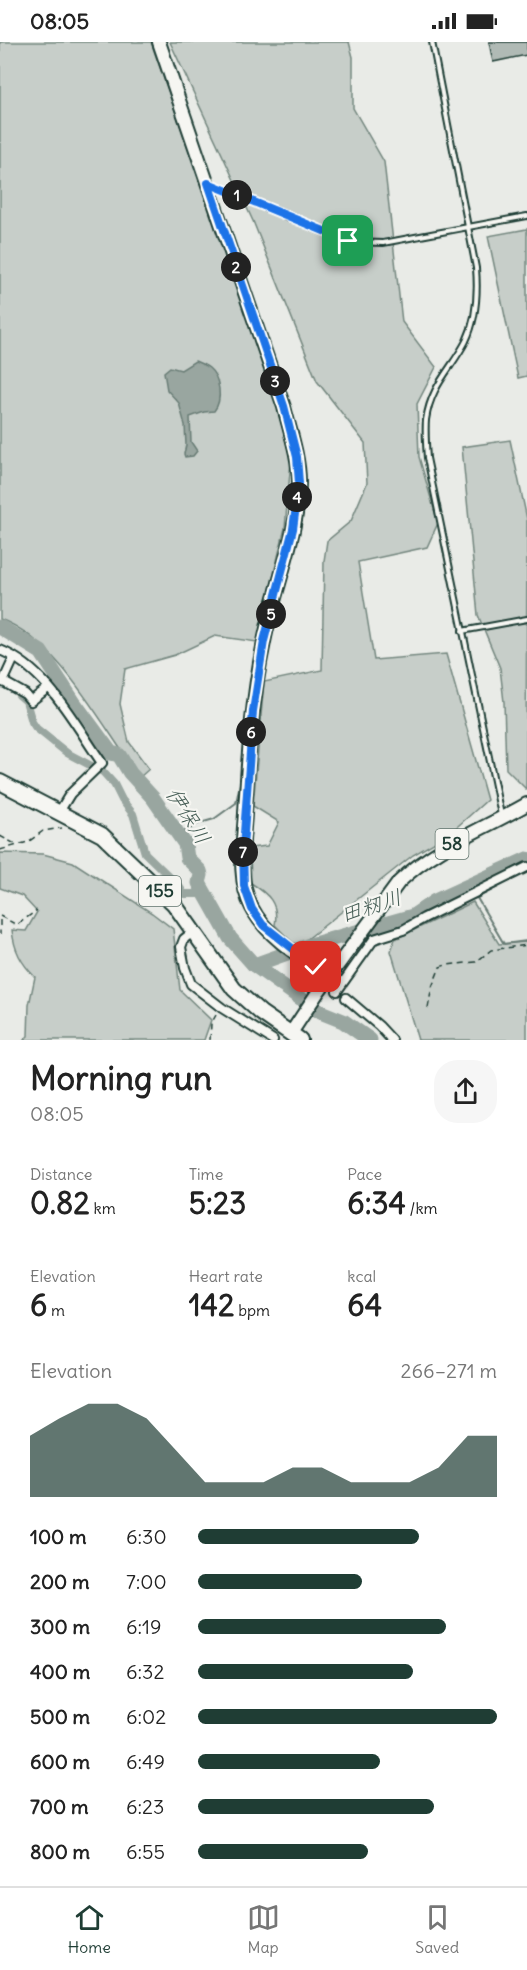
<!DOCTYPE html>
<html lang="en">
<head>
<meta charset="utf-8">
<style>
	:root { --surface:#fff; --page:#f6f6f6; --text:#222; --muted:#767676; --line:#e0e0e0; --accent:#1f3d34 }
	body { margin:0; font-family:Delius,"Klee One",sans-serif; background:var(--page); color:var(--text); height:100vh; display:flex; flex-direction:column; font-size:22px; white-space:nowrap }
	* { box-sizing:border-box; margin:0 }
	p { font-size:20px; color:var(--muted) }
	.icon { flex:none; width:33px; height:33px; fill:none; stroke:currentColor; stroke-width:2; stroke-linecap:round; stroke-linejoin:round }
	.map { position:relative; height:998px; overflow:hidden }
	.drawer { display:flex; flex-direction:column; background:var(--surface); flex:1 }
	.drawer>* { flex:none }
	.pin { position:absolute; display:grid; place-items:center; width:51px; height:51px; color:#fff; margin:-26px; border-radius:12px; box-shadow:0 3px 9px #0006 }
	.km { position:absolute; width:30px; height:30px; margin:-15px; border-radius:50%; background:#222; color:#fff; font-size:16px; line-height:30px; text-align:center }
	.round { display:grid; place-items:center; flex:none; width:63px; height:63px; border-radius:24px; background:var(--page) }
	.head { display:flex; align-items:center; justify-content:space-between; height:102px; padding:0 30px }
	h1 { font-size:33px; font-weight:700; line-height:45px }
	.metrics { display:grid; grid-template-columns:repeat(3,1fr); gap:9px; height:102px; padding:6px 30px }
	.metrics div { display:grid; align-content:center }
	.metrics b { font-size:30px; font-weight:700 }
	.metrics small { font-size:16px; font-weight:400 }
	.metrics p { font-size:16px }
	.chart { height:168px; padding:12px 30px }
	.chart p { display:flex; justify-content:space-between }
	.chart svg { width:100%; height:108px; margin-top:6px; fill:var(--accent); opacity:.7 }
	ul { padding:0 30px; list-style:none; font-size:20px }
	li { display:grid; grid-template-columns:96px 72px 1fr; align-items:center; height:45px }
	li i { height:15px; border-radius:8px; background:var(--accent) }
	.status { display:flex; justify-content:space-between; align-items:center; height:42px; padding:0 30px; background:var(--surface); direction:ltr }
	.status svg { height:16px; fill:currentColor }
	.tabs { display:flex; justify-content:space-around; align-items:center; height:84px; border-top:2px solid var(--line); background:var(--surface); font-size:16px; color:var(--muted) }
	.tabs a { display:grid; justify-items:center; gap:3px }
	.tabs .selected { color:var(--accent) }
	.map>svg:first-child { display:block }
	.green { fill:#c7cec9; stroke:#73867e; stroke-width:1.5 }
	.water { fill:#99a6a0; stroke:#687c75; stroke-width:1.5 }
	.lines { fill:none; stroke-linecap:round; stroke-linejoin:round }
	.stream { stroke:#687c75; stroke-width:2 }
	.canal { stroke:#99a6a0; stroke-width:8 }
	.river { stroke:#99a6a0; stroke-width:15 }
	.building { fill:#b0bab5; stroke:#1f3d34; stroke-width:1.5 }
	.lane-casing { stroke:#1f3d34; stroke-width:8 }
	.street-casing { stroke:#1f3d34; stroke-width:12 }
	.primary-casing { stroke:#1f3d34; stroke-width:16 }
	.highway-casing { stroke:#1f3d34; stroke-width:18 }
	.path { stroke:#1f3d34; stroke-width:1.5; stroke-dasharray:6 4.5; stroke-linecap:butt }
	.lane { stroke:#f6f6f2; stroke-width:4 }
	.street { stroke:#f6f6f2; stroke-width:8 }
	.primary { stroke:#f6f6f2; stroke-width:12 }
	.highway { stroke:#f6f6f2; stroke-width:14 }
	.route-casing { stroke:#fff; stroke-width:12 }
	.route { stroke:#1a73e8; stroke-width:8 }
	.labels { text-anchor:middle; stroke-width:4.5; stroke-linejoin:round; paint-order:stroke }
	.shield { fill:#f6f6f2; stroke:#60746d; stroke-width:1.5 }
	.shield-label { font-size:18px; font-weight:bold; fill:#1f3d34 }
	.water-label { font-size:21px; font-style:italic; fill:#445c54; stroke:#f6f6f2 }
</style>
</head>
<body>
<div class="status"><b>08:05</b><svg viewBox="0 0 49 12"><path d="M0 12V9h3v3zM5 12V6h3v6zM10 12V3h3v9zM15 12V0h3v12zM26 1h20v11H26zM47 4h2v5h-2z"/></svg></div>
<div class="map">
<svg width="527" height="998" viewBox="0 0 527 998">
	<rect width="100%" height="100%" fill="#e9ebe7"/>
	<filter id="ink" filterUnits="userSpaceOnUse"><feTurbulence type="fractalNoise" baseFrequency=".0167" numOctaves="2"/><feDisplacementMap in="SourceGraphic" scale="12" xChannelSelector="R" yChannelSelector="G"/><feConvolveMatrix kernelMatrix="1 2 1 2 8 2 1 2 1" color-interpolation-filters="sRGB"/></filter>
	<g filter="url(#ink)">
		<!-- green -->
		<g class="green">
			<path d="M0,0H151L272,345L291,419L285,486L257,600L215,594L175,613L125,627L120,662L129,700L149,727L140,735C103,686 60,599 0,577Z"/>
			<path d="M170,0H349L353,15V66L384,120L402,280L436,325L417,362L419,415L438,481L427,505L358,520L374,618L446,612L487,758L449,792L413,813L301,902L293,901L275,883C279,861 268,852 251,841L250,806L267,804L279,780L253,764L264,640L322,628L324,519L327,499L351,479L367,441L365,401L317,339L253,179Z"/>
			<polygon points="527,187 527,334 518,336 488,194"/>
			<polygon points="510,398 527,477 526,747 506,727 504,660 500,626 478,573 462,405"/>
			<path d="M0,811L43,812L73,820L152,871L173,887L180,948L211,978L204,998H24L28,994L29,963L35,935C21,921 14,908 12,888L26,889L37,870L22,854L0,846Z"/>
			<polygon points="473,860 499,902 527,900 527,998 418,998 391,909 395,897"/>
		</g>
		<!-- water -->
		<path class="water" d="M195,319C200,321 205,323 209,326C220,335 223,358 214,369L204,370L190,375L191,400L197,409L193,414L185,415L184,412L186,403L185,383L179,361L167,348L164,330L170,325L181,328Z"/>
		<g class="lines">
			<!-- stream -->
			<g class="stream">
				<polyline points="176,789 187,789 197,782 214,777 236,761 242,732"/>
				<polyline points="477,856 504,902 527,899"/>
				<polyline points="469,857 477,856 526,830"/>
			</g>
			<!-- canal -->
			<polyline class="canal" points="19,653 26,659 32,680 36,686 67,711 103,730 114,742 122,758 133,772 145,811 179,844 184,852 205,852"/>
			<!-- river -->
			<g class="river">
				<polyline points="0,585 41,610 75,662 111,711 119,713 130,731 153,756 185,802 187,816 200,829 201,833 199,841 230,896 254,923 318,969 343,979 370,998"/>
				<polyline points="254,923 307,904 413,874 435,859 527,817"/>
			</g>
		</g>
		<!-- building -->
		<polygon class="building" points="489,0 527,0 527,13 493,20"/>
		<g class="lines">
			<!-- lane casing -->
			<g class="lane-casing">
				<g id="lane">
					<path d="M432,0L476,226C478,251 477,276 466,299C451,328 431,343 426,378C425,391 426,403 427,416L501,773"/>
					<path d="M212,143L330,193C348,199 364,201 383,201L527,174"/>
					<polyline points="462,589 527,577"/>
				</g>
			</g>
			<!-- street casing -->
			<g class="street-casing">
				<g id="street">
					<path d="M0,608C47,627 74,681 102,721L70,752L59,770"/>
					<polyline points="0,638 25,652 31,659 48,646"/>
					<polyline points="3,640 14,616"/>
					<polyline points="194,889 184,897 181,905 185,926 191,942 222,966 273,998"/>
					<polyline points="337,949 374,897 403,888 424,876 527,825"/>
					<polyline points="346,956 379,984 392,998"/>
				</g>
			</g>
			<!-- primary casing -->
			<g class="primary-casing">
				<g id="primary">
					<path d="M159,0L284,365C290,389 299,415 299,440C298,495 274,547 264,600C252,657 248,715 245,772C243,803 237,838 252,866C267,896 303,916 330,934"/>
					<path d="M291,991L318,950L399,840C435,805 484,787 527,762"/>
				</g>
			</g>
			<!-- highway casing -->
			<g class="highway-casing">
				<polyline id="highway" points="0,740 102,793 174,862 234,947 261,971 300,998"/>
			</g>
			<!-- path -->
			<g class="path">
				<polyline points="0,794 15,802"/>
				<polyline points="0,808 28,800 43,789 62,786"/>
				<polyline points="0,874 17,883 37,868"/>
				<polyline points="0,878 0,892"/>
				<polyline points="428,966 432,945 440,925 446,923 476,920 491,908 527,903"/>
				<polyline points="210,998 211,982 216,973"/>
			</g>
			<!-- lane -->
			<use href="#lane" class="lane"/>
			<!-- street -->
			<use href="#street" class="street"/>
			<!-- primary -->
			<use href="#primary" class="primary"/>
			<!-- highway -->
			<use href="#highway" class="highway"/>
		</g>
	</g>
	<g class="lines" filter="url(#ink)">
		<!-- route casing -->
		<g class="route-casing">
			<polyline id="route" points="316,925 263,883 252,867 244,844 243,805 253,669 264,599 293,487 299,441 297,415 284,364 208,141 348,199"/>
		</g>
		<!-- route -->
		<use href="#route" class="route"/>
	</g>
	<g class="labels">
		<!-- shield labels -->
		<g class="shield">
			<rect x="435.5" y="787" width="33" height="30" rx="4.5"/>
			<rect x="139" y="834" width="42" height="30" rx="4.5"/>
		</g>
		<g class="shield-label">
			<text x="452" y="808">58</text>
			<text x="160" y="855">155</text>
		</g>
		<!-- water labels -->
		<g class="water-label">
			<text transform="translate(188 774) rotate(58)" y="7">伊保川</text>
			<text transform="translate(371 864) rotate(-18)" y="7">田籾川</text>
		</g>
	</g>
</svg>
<div class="pin" style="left:348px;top:199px;background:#1e9e55"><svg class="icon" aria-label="arrive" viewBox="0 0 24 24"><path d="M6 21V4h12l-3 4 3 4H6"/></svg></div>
<div class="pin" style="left:316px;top:925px;background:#d93025"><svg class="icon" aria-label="check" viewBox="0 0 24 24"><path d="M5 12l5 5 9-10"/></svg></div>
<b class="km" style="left:237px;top:153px">1</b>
<b class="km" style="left:236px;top:225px">2</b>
<b class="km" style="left:275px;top:339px">3</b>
<b class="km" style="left:297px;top:455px">4</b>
<b class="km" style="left:271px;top:572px">5</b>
<b class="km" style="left:251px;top:690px">6</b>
<b class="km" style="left:243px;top:810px">7</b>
</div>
<section class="drawer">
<div class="head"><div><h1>Morning run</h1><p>08:05</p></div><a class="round"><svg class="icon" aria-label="share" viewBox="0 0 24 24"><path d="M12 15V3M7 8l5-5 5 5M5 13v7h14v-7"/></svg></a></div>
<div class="metrics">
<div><p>Distance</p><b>0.82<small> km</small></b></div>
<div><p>Time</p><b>5:23</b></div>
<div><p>Pace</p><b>6:34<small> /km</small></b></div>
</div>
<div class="metrics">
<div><p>Elevation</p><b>6<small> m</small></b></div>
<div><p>Heart rate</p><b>142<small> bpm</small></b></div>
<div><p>kcal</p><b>64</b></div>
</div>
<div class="chart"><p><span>Elevation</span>266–271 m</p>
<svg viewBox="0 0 160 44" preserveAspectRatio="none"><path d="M0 44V19L10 12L20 6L30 6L40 12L50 25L60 38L70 38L80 38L90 32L100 32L110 38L120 38L130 38L140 32L150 19L160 19V44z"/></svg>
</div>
<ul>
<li><b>100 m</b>6:30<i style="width:74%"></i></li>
<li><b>200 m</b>7:00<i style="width:55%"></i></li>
<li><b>300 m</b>6:19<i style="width:83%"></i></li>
<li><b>400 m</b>6:32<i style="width:72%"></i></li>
<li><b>500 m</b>6:02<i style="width:100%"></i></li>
<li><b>600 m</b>6:49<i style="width:61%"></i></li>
<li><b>700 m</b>6:23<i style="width:79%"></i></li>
<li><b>800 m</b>6:55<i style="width:57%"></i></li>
</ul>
</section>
<nav class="tabs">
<a class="selected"><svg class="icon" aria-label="home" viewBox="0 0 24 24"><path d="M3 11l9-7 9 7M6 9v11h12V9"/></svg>Home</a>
<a><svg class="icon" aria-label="map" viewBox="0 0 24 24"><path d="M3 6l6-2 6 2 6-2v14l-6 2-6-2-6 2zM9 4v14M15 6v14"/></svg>Map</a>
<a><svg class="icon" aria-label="saved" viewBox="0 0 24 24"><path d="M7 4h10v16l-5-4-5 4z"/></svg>Saved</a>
</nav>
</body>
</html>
